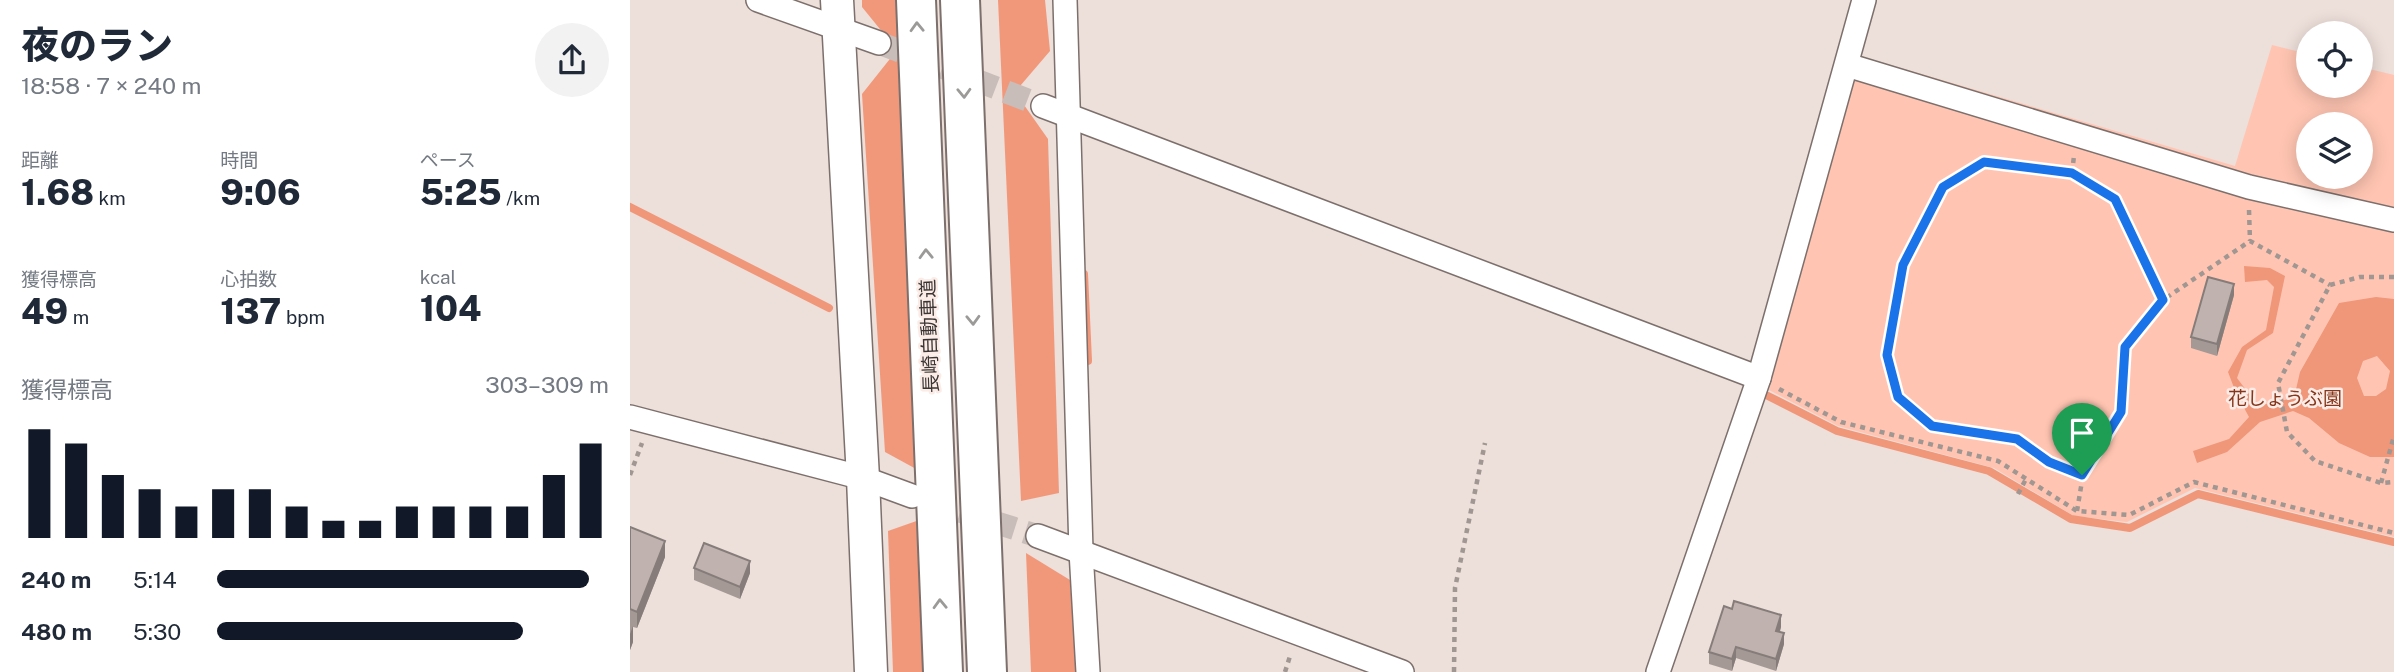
<!DOCTYPE html>
<html lang="ja">
<head>
<meta charset="utf-8">
<style>
	:root { --surface:#fff; --page:#f2f2f3; --text:#1f2937; --muted:#747a83; --accent:#111827 }
	body { margin:0; font-family:"Public Sans","Noto Sans JP",sans-serif; background:var(--page); color:var(--text); height:100vh; display:flex; flex-direction:column; font-size:26px; white-space:nowrap }
	* { box-sizing:border-box; margin:0 }
	p { font-size:23px; color:var(--muted) }
	.icon { flex:none; width:38px; height:38px; fill:none; stroke:currentColor; stroke-width:2; stroke-linecap:round; stroke-linejoin:round }
	.map { position:relative; flex:1; overflow:hidden }
	.details { display:flex; flex-direction:column; background:var(--surface); width:630px }
	.details>* { flex:none }
	.fabs { position:absolute; left:1666px; top:21px; display:grid; gap:14px }
	.fabs a { display:grid; place-items:center; width:77px; height:77px; border-radius:50%; background:var(--surface); box-shadow:0 4px 18px #0003; font-size:35px }
	.pin { position:absolute; display:grid; place-items:center; width:60px; height:60px; color:#fff; margin:-72px -30px; border-radius:50% 50% 50% 0; rotate:-45deg; box-shadow:0 0 7px #0007 }
	.pin .icon { rotate:45deg }
	.round { display:grid; place-items:center; flex:none; width:74px; height:74px; border-radius:37px; background:var(--page) }
	.head { display:flex; align-items:center; justify-content:space-between; height:119px; padding:0 21px }
	h1 { font-size:38px; font-weight:800; line-height:52px }
	.figures { display:grid; grid-template-columns:repeat(3,1fr); gap:10px; height:119px; padding:7px 21px }
	.figures div { display:grid; align-content:center }
	.figures b { font-size:35px; font-weight:800 }
	.figures small { font-size:19px; font-weight:400 }
	.figures p { font-size:19px }
	.chart { height:196px; padding:14px 21px }
	.chart p { display:flex; justify-content:space-between }
	.chart svg { width:100%; height:126px; margin-top:7px; stroke:var(--accent); stroke-width:6 }
	ul { padding:0 21px; list-style:none; font-size:23px }
	li { display:grid; grid-template-columns:112px 84px 1fr; align-items:center; height:52px }
	li i { height:18px; border-radius:9px; background:var(--accent) }
	main { display:flex; flex:1; min-height:0 }
	.map>svg:first-child { display:block }
	.green { fill:#ffc5b2; fill-rule:evenodd }
	.forest { fill:#f2987a }
	.water { fill:#f09679; fill-rule:evenodd }
	.lines { fill:none; stroke-linecap:round; stroke-linejoin:round }
	.stream { stroke:#f09679; stroke-width:8 }
	.street-tunnel { stroke:#c9bdb9; stroke-width:23; stroke-dasharray:23 11; stroke-linecap:butt }
	.street-casing { stroke:#7d706c; stroke-width:26 }
	.secondary-casing { stroke:#7d706c; stroke-width:35 }
	.highway-casing { stroke:#7d706c; stroke-width:42 }
	.path { stroke:#a09692; stroke-width:4.5; stroke-dasharray:5 5; stroke-linecap:butt }
	.street { stroke:#fff; stroke-width:23 }
	.secondary { stroke:#fff; stroke-width:32 }
	.highway { stroke:#fff; stroke-width:38 }
	.wall { fill:#a59996 }
	.shaded-wall { fill:#867d7a }
	.building { fill:#c0b2ae; stroke:#867d7a; stroke-width:2 }
	.oneway { stroke:#9c9a99 }
	.route-casing { stroke:#fff; stroke-width:14 }
	.route { stroke:#1a73e8; stroke-width:9 }
	.labels { text-anchor:middle; stroke-width:5; stroke-linejoin:round; paint-order:stroke }
	.street-label { font-size:19px; fill:#3a3533; stroke:#fbece7 }
	.park-label { font-size:19px; fill:#86361a; stroke:#fbece7 }
</style>
</head>
<body>
<main>
<section class="details">
<div class="head"><div><h1>夜のラン</h1><p>18:58 · 7 × 240 m</p></div><a class="round"><svg class="icon" aria-label="share" viewBox="0 0 24 24"><path d="M12 15V3M7 8l5-5 5 5M5 13v7h14v-7"/></svg></a></div>
<div class="figures">
<div><p>距離</p><b>1.68<small> km</small></b></div>
<div><p>時間</p><b>9:06</b></div>
<div><p>ペース</p><b>5:25<small> /km</small></b></div>
</div>
<div class="figures">
<div><p>獲得標高</p><b>49<small> m</small></b></div>
<div><p>心拍数</p><b>137<small> bpm</small></b></div>
<div><p>kcal</p><b>104</b></div>
</div>
<div class="chart"><p><span>獲得標高</span>303–309 m</p>
<svg viewBox="0 0 160 44" preserveAspectRatio="none"><path d="M5 44V6M15 44V11M25 44V22M35 44V27M45 44V33M55 44V27M65 44V27M75 44V33M85 44V38M95 44V38M105 44V33M115 44V33M125 44V33M135 44V33M145 44V22M155 44V11"/></svg>
</div>
<ul>
<li><b>240 m</b>5:14<i style="width:95%"></i></li>
<li><b>480 m</b>5:30<i style="width:78%"></i></li>
</ul>
</section>
<div class="map">
<svg width="1764" height="672" viewBox="0 0 1764 672">
	<rect width="100%" height="100%" fill="#eddfda"/>
	<!-- green -->
	<path class="green" d="M1642,45L1678,54V86H1731V67L1764,75V537L1565,488L1497,522L1444,516L1364,468L1208,426L1139,390L1230,56L1605,166ZM1678,124H1731V177H1678Z"/>
	<!-- forest -->
	<g class="forest">
		<polygon points="232,0 268,0 288,470 255,452 232,94 267,50 232,7"/>
		<polygon points="368,0 415,0 420,51 385,92 418,139 429,493 391,501"/>
		<polygon points="295,518 301,672 263,672 258,531"/>
		<polygon points="396,553 440,580 447,672 401,672"/>
	</g>
	<!-- water -->
	<path class="water" d="M1614,266L1640,268L1655,276L1643,333L1617,350L1607,378L1628,406L1664,398L1670,372L1709,303L1746,297L1764,299V457H1740L1709,443L1679,418L1663,411L1630,422L1597,452L1567,463L1563,451L1599,439L1619,417L1606,393L1598,372L1612,347L1636,330L1644,287L1637,280L1615,282ZM1747,356L1760,371L1756,389L1746,396H1734L1727,378L1733,361Z"/>
	<g class="lines">
		<!-- stream -->
		<g class="stream">
			<polyline points="0,207 199,308"/>
			<polyline points="454,274 458,361"/>
			<polyline points="1138,396 1207,431 1359,471 1441,519 1500,528 1568,494 1764,542"/>
		</g>
		<!-- street-tunnel -->
		<g class="street-tunnel">
			<polyline points="249,43 413,106"/>
			<polyline points="298,501 408,536"/>
		</g>
		<!-- street casing -->
		<g class="street-casing">
			<g id="street">
				<polyline points="128,0 249,43"/>
				<polyline points="435,0 451,551 458,672"/>
				<polyline points="1217,65 1619,187 1764,220"/>
				<polyline points="413,106 1129,378"/>
				<polyline points="0,417 233,478 282,496"/>
				<polyline points="408,536 772,672"/>
				<polyline points="1028,672 1129,378 1234,0"/>
			</g>
		</g>
		<!-- secondary casing -->
		<g class="secondary-casing">
			<polyline id="secondary" points="207,0 233,478 241,672"/>
		</g>
		<!-- highway casing -->
		<g class="highway-casing">
			<g id="highway">
				<polyline points="286,0 313,672"/>
				<polyline points="330,0 357,672"/>
			</g>
		</g>
		<!-- path -->
		<g class="path">
			<polyline points="1442,173 1444,156"/>
			<polyline points="1619,210 1620,241"/>
			<polyline points="1764,277 1730,277 1700,285 1648,383 1657,432 1685,461 1751,483 1764,482"/>
			<polyline points="1149,389 1211,422 1368,461 1447,511 1499,515 1564,482 1764,533"/>
			<polyline points="0,475 12,443"/>
			<polyline points="1453,475 1419,462 1386,439 1302,426 1268,397 1257,355 1273,265 1313,187 1354,162 1442,173 1484,199 1533,300"/>
			<polyline points="1751,483 1764,436"/>
			<polyline points="1388,494 1396,479"/>
			<polyline points="1447,511 1453,475 1491,412 1495,347 1533,300 1620,241 1700,285"/>
			<polyline points="655,672 661,653"/>
			<polyline points="824,672 825,588 855,443"/>
		</g>
		<!-- street -->
		<use href="#street" class="street"/>
		<!-- secondary -->
		<use href="#secondary" class="secondary"/>
		<!-- highway -->
		<use href="#highway" class="highway"/>
	</g>
	<!-- wall -->
	<g class="wall">
		<polygon points="1604,295 1587,356 1561,348 1561,337"/>
		<polygon points="0,527 35,557 7,628 3,627 3,642 0,650"/>
		<polygon points="64,568 120,573 110,599 64,580"/>
		<polygon points="1151,627 1150,632 1154,644 1146,671 1106,658 1102,671 1079,664 1079,652"/>
	</g>
	<!-- shaded-wall -->
	<g class="shaded-wall">
		<polygon points="1604,284 1604,295 1587,356 1587,344"/>
		<polygon points="35,541 35,557 7,628 7,612"/>
		<polygon points="120,561 120,573 110,599 110,587"/>
		<polygon points="1151,615 1151,627 1146,642 1146,631"/>
		<polygon points="3,626 3,642 0,650 0,634"/>
		<polygon points="1154,633 1154,644 1146,671 1146,659"/>
		<polygon points="1106,647 1106,658 1102,671 1102,659"/>
	</g>
	<!-- building -->
	<g class="building">
		<polygon points="1578,277 1604,284 1587,344 1561,337"/>
		<polygon points="0,527 35,541 7,612 0,609"/>
		<polygon points="74,543 120,561 110,587 64,568"/>
		<polygon points="1104,601 1151,615 1146,631 1154,633 1146,659 1106,647 1102,659 1079,652 1094,606 1102,609"/>
	</g>
	<!-- one-way arrows -->
	<defs><path id="oneway-chevron" d="M-2-3.5L2.5 0L-2 3.5" fill="none" stroke-width="1.6" stroke-linecap="round" stroke-linejoin="round" transform="scale(1.75)"/></defs>
	<g class="oneway">
		<use href="#oneway-chevron" transform="translate(287 27) rotate(-92)"/>
		<use href="#oneway-chevron" transform="translate(334 93) rotate(88)"/>
		<use href="#oneway-chevron" transform="translate(296 254) rotate(-92)"/>
		<use href="#oneway-chevron" transform="translate(343 320) rotate(88)"/>
		<use href="#oneway-chevron" transform="translate(310 604) rotate(-92)"/>
	</g>
	<g class="lines">
		<!-- route casing -->
		<g class="route-casing">
			<polygon id="route" points="1354,162 1442,173 1485,199 1533,300 1495,347 1491,412 1452,475 1419,462 1387,439 1302,426 1268,397 1257,355 1273,265 1313,187"/>
		</g>
		<!-- route -->
		<use href="#route" class="route"/>
	</g>
	<g class="labels">
		<!-- street labels -->
		<g class="street-label">
			<text transform="translate(299 336) rotate(-92)" y="7">長崎自動車道</text>
		</g>
		<!-- park labels -->
		<g class="park-label">
			<text x="1655" y="405">花しょうぶ園</text>
		</g>
	</g>
</svg>
<div class="fabs">
<a><svg class="icon" aria-label="locate" viewBox="0 0 24 24"><circle cx="12" cy="12" r="6"/><path d="M12 2v4M12 18v4M2 12h4M18 12h4"/></svg></a>
<a><svg class="icon" aria-label="layers" viewBox="0 0 24 24"><path d="M12 4l9 5-9 5-9-5zM3 14l9 5 9-5"/></svg></a>
</div>
<div class="pin" style="left:1452px;top:475px;background:#1e9e55"><svg class="icon" aria-label="arrive" viewBox="0 0 24 24"><path d="M6 21V4h12l-3 4 3 4H6"/></svg></div>
</div>
</main>
</body>
</html>
